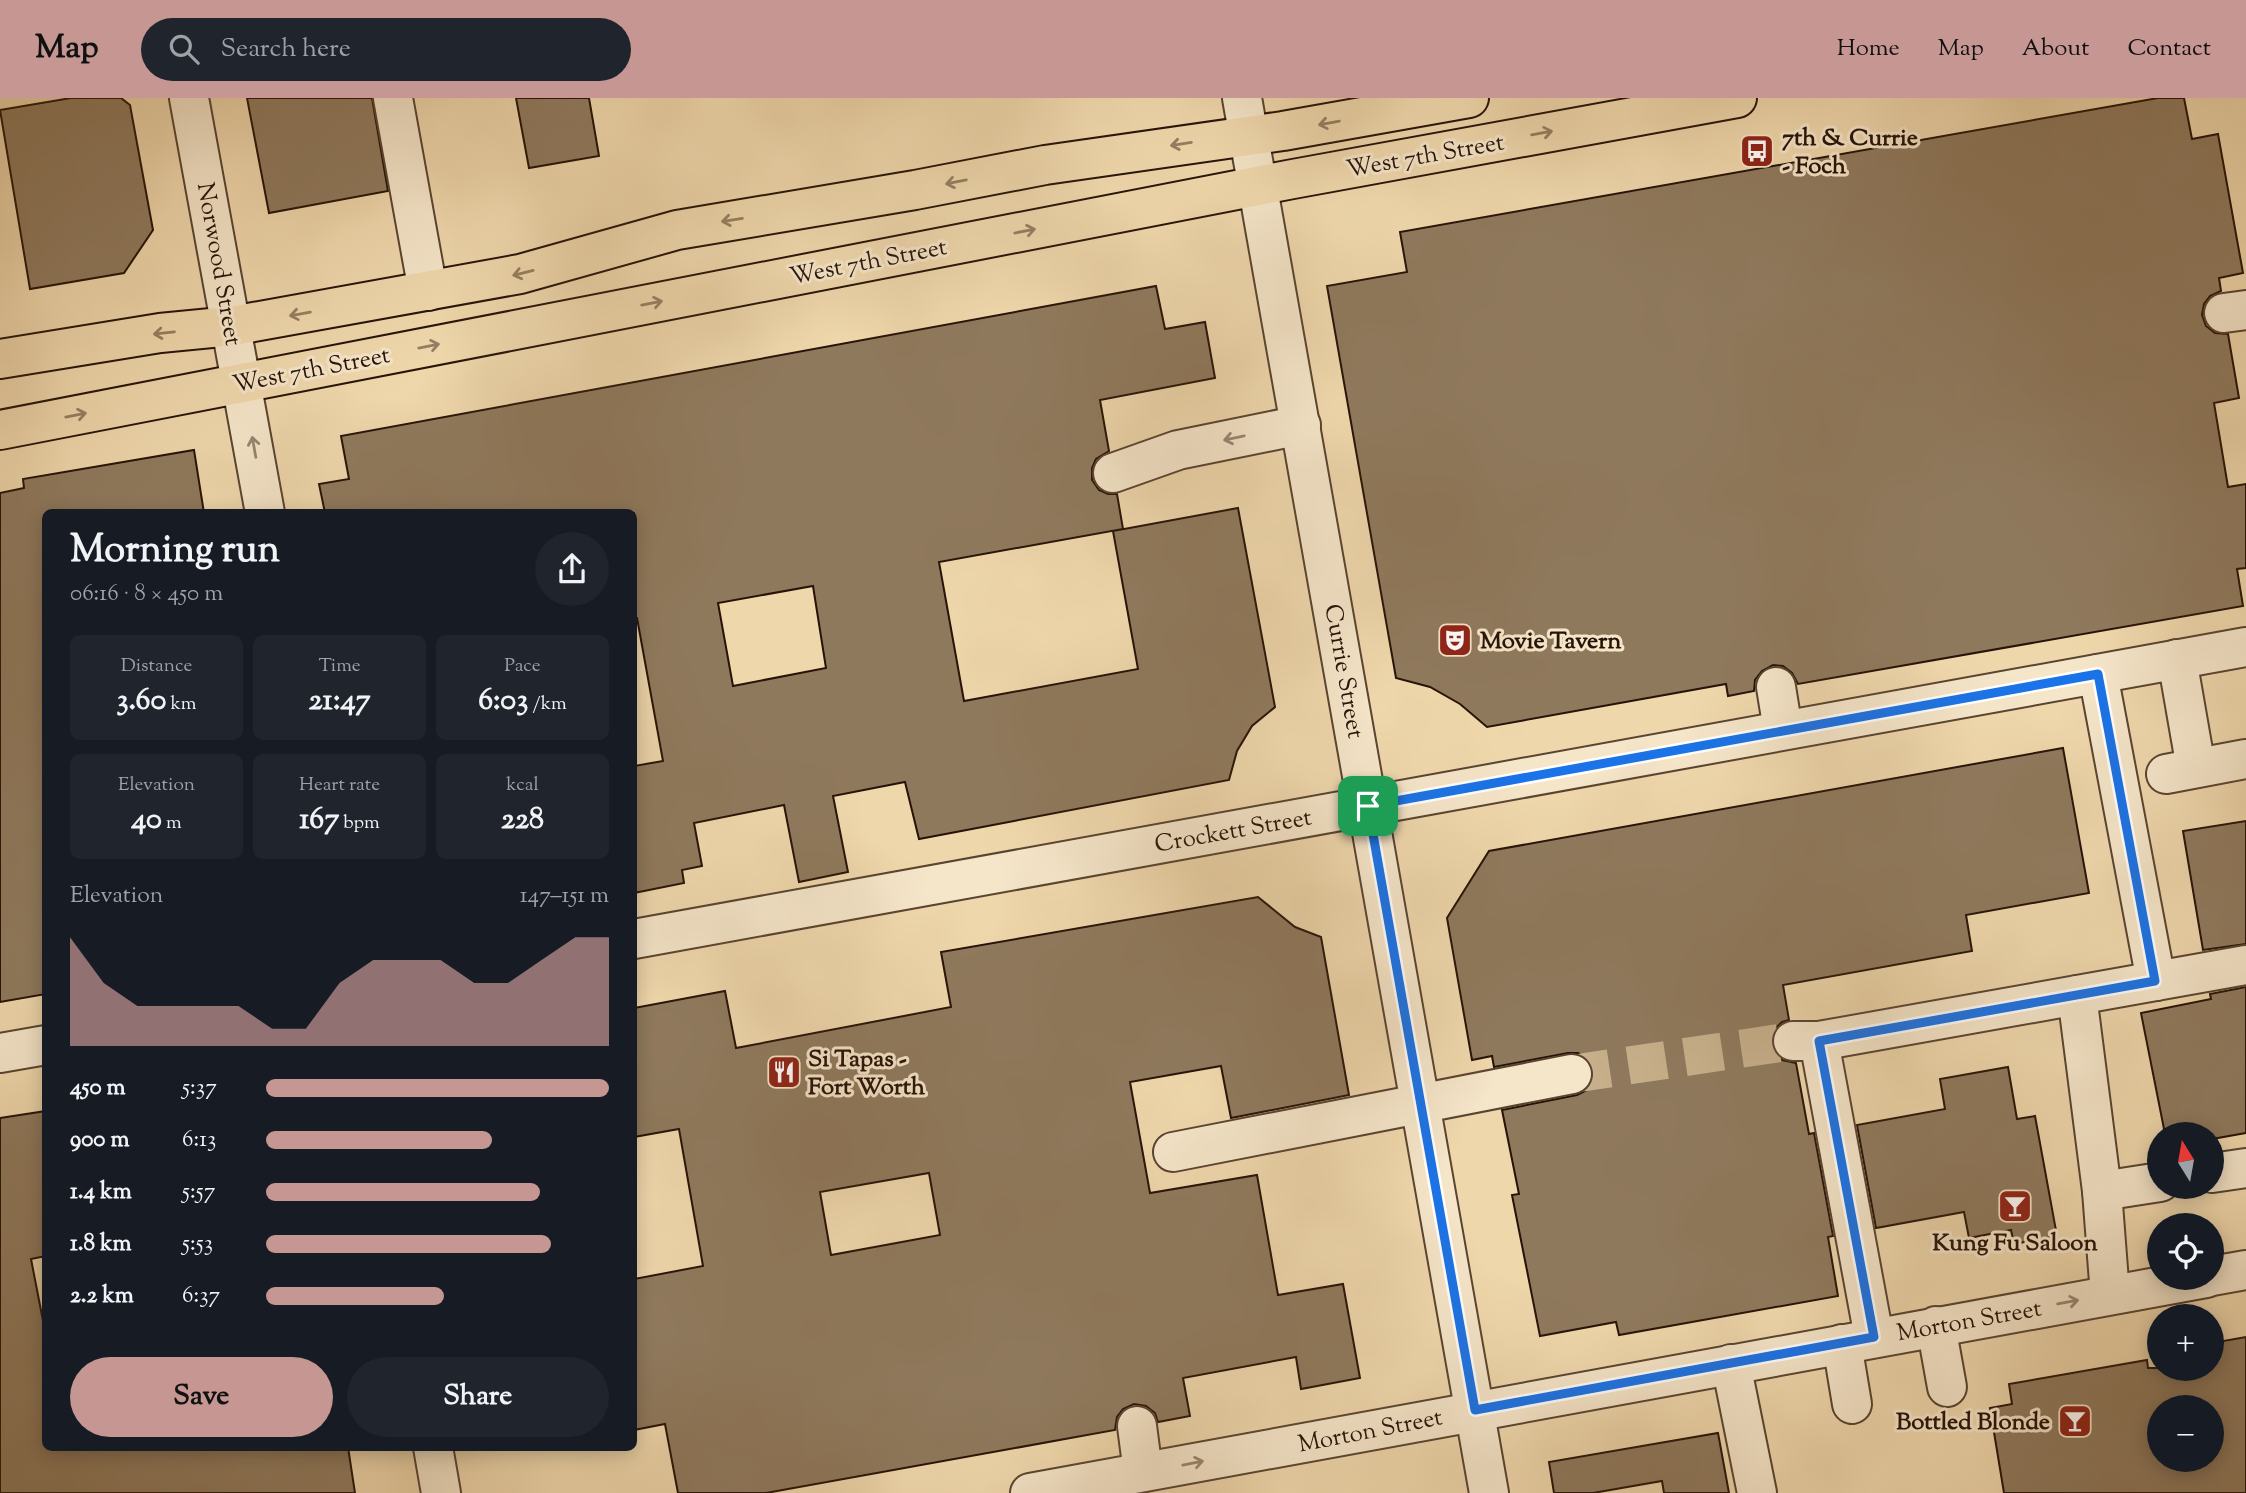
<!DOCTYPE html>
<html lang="en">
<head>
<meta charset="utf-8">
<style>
	:root { --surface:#171b24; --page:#20242c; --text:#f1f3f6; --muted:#9ea1a6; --accent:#c59692 }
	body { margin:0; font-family:"Sorts Mill Goudy",serif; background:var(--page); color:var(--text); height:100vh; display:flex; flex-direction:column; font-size:26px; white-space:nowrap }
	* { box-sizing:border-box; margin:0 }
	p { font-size:23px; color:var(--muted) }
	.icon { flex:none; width:38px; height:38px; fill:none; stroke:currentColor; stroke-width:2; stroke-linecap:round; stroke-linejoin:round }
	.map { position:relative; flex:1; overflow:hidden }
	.sheet { position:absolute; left:42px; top:411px; width:595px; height:942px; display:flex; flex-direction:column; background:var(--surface); border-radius:10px; box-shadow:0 4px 18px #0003 }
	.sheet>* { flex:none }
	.needle { width:46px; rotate:349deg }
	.tools { position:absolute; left:2147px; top:1024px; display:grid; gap:14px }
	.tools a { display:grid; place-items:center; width:77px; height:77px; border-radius:50%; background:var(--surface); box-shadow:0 4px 18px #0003; font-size:35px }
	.pin { position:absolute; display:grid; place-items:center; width:60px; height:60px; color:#fff; margin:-30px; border-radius:14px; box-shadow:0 4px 10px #0006 }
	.round { display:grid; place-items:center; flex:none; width:74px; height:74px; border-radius:37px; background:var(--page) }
	.head { display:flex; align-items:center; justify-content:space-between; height:119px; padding:0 28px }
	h1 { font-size:38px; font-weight:700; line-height:52px }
	.stats { display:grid; grid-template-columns:repeat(3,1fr); gap:10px; height:119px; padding:7px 28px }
	.stats div { display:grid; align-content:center; border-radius:10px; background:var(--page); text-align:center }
	.stats b { font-size:30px; font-weight:700 }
	.stats small { font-size:19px; font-weight:400 }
	.stats p { font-size:19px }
	.chart { height:196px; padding:14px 28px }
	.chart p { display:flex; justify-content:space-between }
	.chart svg { width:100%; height:126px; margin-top:7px; fill:var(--accent); opacity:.7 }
	.action { display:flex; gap:14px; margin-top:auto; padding:14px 28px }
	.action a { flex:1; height:80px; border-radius:42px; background:var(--accent); color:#111; font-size:28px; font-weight:700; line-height:80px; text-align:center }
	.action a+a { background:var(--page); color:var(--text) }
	ul { padding:0 28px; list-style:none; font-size:23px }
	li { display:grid; grid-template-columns:112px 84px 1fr; align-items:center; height:52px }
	li i { height:18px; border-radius:9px; background:var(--accent) }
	header { display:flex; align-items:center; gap:42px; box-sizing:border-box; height:98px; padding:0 35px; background:var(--accent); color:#111 }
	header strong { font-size:33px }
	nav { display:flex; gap:38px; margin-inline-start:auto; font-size:24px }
	.search { width:490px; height:63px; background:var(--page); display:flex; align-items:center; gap:18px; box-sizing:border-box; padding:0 24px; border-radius:38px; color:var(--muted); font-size:26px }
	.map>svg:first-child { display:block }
	.building { fill:#8f795d; stroke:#271308; stroke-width:2; fill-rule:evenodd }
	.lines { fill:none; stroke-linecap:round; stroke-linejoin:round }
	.minor-tunnel { stroke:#c7b08b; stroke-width:38; stroke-dasharray:38 19; stroke-linecap:butt }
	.minor-casing { stroke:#594431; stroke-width:42 }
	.major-casing { stroke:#271308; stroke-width:42 }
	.minor { stroke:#f5e5c9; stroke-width:38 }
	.major { stroke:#efd7ac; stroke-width:38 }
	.oneway { stroke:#957f62 }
	.oneway2 { stroke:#988672 }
	.route-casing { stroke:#fff; stroke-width:14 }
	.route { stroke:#1a73e8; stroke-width:9 }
	.labels { text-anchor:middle; stroke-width:6; stroke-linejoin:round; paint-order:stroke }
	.poi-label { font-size:24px; font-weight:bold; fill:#271308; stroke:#f5e5c9; text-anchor:start }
	.street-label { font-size:24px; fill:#271308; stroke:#f5e5c9 }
</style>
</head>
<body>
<header>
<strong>Map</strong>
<div class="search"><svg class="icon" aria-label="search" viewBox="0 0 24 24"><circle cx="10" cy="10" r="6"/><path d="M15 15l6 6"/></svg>Search here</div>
<nav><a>Home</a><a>Map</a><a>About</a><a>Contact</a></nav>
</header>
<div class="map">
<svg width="2246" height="1395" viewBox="0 0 2246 1395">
	<rect width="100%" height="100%" fill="#efd7ac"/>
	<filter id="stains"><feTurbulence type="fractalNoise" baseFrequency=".00286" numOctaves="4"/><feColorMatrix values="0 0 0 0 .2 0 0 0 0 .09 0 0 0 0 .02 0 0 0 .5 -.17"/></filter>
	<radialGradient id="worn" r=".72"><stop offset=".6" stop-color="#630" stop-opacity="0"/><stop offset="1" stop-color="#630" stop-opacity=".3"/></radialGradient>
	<!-- building -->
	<g class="building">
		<polygon points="71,0 121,0 130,7 153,132 124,175 30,191 0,12"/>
		<polygon points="247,0 372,0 388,93 269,115"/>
		<polygon points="516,0 589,0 599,58 529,70"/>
		<polygon points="2158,0 2184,0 2192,41 2218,36 2243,175 2219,180 2221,193 2210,198 2204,206 2202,217 2206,228 2215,235 2228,236 2239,300 2214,305 2228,389 2246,386 2246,470 2237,471 2243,508 1798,586 1792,575 1783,568 1773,567 1762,573 1755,582 1754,593 1728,598 1726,586 1487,629 1460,606 1430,589 1396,580 1327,188 1407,174 1400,134"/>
		<path d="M1156,188L1165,231L1205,224L1215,280L1100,302L1109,353L1096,361L1092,370V382L1099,392L1108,396H1117L1123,431L939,464L964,603L1138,571L1113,433L1238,410L1275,609L1252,628L1237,653L1229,682L919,741L905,684L833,698L848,774L799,784L784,707L694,725L702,768L682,772L684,785L634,795V668L663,663L637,520H634V415H325L319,386L349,381L341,338ZM813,488L826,570L733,588L718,505Z"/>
		<polygon points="194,352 204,415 46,415 46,896 0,904 0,395 24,390 23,381"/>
		<polygon points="2063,650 2089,795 1966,817 1972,853 1783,887 1789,922 1782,924 1774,932 1771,944 1774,954 1782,962 1796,965 1809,1036 1814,1035 1833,1138 1828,1139 1838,1198 1619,1237 1616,1224 1540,1238 1512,1097 1519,1096 1502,1012 1577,997 1587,992 1593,982 1594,972 1588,961 1578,955 1568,955 1494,969 1492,958 1472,962 1447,820 1489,753"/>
		<polygon points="2246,723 2246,846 2203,852 2183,733"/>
		<path d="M1258,799L1295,829L1321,839L1349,997L1231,1020L1221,968L1130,984L1150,1095L1257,1077L1278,1197L1343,1186L1360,1280L1301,1291L1296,1259L1183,1280L1190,1318L1158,1324L1155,1315L1146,1308L1134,1306L1123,1311L1117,1319L1115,1332L766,1395H678L665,1326L634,1332V1181L703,1168L679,1031L634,1039V910L725,893L736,950L951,909L941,854ZM929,1075L940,1137L831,1157L820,1094Z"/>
		<polygon points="2246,889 2246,1035 2212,1041 2212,1036 2165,1036 2141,915 2211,901 2210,896"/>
		<polygon points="2008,969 2017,1021 2035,1018 2057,1138 2014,1146 2011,1132 1969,1140 1964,1114 1876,1130 1857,1027 1945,1011 1940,981"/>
		<polygon points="46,1013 46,1158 31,1161 46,1238 46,1349 348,1349 355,1395 0,1395 0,1020"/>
		<path d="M2246,1239V1395H2004L1990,1310L2012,1306L2009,1286L2147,1262L2148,1270H2212V1245ZM2160,1309H2212V1362H2160Z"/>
		<polygon points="1718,1335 1729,1395 1664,1395 1662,1383 1593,1395 1554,1395 1549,1364"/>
	</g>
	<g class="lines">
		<!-- minor-tunnel -->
		<polyline class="minor-tunnel" points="1572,976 1793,943"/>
		<!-- minor casing -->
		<g class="minor-casing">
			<g id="minor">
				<polyline points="189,0 265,415"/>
				<polyline points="393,0 428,193"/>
				<polyline points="1242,0 1489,1395"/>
				<polyline points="2224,215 2246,212"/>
				<polyline points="1113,375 1178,352 1301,327"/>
				<polyline points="2177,561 2196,670"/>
				<polyline points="2098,576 2156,883"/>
				<polyline points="1776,589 1783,632"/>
				<polyline points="2166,676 2246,661"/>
				<polyline points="634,841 2246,549"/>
				<polyline points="2077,897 2102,1093 2110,1197"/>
				<polyline points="1793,943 1819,943 2246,867"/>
				<polyline points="1819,943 1874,1239"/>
				<polyline points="0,955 46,947"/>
				<polyline points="1173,1054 1572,976"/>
				<polyline points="2212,1075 2246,1070"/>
				<polyline points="2102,1093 2160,1084"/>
				<polyline points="2212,1178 2246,1172"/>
				<polyline points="1936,1228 1947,1289"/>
				<polyline points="1842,1246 1852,1306"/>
				<polyline points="1731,1266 1757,1395"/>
				<polyline points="1137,1328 1143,1374"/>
				<polyline points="433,1349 441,1395"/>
				<polyline points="1030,1395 2206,1180"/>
			</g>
		</g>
		<!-- major casing -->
		<g class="major-casing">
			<g id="major">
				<polyline points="0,261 160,235 232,228 520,176 677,132 915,92 1045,67 1283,33 1469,0"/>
				<polyline points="0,332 1293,81 1737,0"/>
			</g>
		</g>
		<!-- minor -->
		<use href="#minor" class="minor"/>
		<!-- major -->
		<use href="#major" class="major"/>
	</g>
	<!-- one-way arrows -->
	<defs><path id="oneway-shaft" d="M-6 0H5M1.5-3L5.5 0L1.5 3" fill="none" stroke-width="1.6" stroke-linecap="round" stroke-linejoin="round" transform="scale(1.75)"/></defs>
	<g class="oneway">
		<use href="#oneway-shaft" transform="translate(1329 25) rotate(170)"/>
		<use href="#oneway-shaft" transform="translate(1542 35) rotate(-10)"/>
		<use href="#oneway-shaft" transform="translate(1181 46) rotate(171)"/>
		<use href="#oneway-shaft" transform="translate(956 84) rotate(169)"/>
		<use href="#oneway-shaft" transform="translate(732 122) rotate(171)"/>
		<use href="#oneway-shaft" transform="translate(1025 133) rotate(-11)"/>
		<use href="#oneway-shaft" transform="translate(523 175) rotate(166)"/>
		<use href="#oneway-shaft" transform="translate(652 205) rotate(-11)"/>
		<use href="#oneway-shaft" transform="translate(300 216) rotate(170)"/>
		<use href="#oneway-shaft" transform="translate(164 235) rotate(174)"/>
		<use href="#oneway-shaft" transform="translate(429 248) rotate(-11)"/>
		<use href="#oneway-shaft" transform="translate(76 317) rotate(-11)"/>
	</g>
	<g class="oneway2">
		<use href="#oneway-shaft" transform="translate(1234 340) rotate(168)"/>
		<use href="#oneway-shaft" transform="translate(254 349) rotate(-100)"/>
		<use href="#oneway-shaft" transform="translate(2068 1204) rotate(-10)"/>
		<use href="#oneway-shaft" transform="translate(1193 1365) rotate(-11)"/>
	</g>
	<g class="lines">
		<!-- route casing -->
		<g class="route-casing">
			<polygon id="route" points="2098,576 2155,883 1819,943 1874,1239 1475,1312 1368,708"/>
		</g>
		<!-- route -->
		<use href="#route" class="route"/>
	</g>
	<!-- icons -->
	<defs>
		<g id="bus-square" transform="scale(1.75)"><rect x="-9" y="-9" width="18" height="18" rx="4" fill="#8f2418" stroke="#f5e5c9"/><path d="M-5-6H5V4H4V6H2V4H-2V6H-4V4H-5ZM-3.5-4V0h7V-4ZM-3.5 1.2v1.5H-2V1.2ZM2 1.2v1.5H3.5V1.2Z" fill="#fff"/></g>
		<g id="theatre-square" transform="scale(1.75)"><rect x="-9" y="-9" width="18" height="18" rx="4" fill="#8f2418" stroke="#f5e5c9"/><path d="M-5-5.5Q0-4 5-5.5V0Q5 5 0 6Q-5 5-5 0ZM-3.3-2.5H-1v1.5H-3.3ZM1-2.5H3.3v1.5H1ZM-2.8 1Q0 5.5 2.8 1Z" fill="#fff"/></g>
		<g id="restaurant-square" transform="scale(1.75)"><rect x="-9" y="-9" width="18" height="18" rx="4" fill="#8f2418" stroke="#f5e5c9"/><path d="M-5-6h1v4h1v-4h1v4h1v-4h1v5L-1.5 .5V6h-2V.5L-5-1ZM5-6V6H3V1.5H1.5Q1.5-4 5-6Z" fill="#fff"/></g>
		<g id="bar-square" transform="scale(1.75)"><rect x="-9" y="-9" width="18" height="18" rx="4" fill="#8f2418" stroke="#f5e5c9"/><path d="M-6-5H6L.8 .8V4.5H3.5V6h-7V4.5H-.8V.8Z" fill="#fff"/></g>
	</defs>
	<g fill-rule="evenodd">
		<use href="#bus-square" x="1757" y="53"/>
		<use href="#theatre-square" x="1455" y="542"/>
		<use href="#restaurant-square" x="784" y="974"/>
		<use href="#bar-square" x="2015" y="1108"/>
		<use href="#bar-square" x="2075" y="1323"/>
	</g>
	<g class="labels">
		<!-- poi labels -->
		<g class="poi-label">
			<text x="1782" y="47">7th &amp; Currie<tspan x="1782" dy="28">- Foch</tspan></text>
			<text x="1480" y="550">Movie Tavern</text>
			<text x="808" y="968">Si Tapas -<tspan x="808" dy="28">Fort Worth</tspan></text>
			<text x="2015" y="1152" text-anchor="middle">Kung Fu Saloon</text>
			<text x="2050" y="1331" text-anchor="end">Bottled Blonde</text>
		</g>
		<!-- street labels -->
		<g class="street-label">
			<text transform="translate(1425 57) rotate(-10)" y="8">West 7th Street</text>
			<text transform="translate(868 163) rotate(-11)" y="8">West 7th Street</text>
			<text transform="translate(220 166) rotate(80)" y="8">Norwood Street</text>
			<text transform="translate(311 271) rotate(-11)" y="8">West 7th Street</text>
			<text transform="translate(1345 573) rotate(80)" y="8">Currie Street</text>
			<text transform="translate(1233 732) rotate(-10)" y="8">Crockett Street</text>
			<text transform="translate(1969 1222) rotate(-10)" y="8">Morton Street</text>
			<text transform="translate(1370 1332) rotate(-11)" y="8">Morton Street</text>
		</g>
	</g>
	<rect width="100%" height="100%" filter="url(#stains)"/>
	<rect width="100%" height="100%" fill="url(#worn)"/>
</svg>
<div class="tools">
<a><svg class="needle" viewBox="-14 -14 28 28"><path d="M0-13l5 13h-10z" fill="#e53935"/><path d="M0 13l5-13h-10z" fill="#9ea1a6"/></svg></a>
<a><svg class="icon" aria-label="locate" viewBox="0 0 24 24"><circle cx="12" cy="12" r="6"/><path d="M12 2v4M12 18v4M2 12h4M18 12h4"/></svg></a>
<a>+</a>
<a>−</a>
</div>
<div class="pin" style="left:1368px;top:708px;background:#1e9e55"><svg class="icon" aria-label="arrive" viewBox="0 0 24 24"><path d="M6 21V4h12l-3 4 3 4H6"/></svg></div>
<section class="sheet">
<div class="head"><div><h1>Morning run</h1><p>06:16 · 8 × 450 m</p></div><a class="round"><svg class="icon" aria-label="share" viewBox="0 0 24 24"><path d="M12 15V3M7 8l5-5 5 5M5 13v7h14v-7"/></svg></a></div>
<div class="stats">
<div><p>Distance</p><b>3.60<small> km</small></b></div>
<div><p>Time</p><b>21:47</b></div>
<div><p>Pace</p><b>6:03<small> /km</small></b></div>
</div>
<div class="stats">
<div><p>Elevation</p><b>40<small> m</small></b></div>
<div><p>Heart rate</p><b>167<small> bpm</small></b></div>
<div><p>kcal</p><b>228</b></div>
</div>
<div class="chart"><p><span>Elevation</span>147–151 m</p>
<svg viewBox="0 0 160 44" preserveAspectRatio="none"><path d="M0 44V6L10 22L20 30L30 30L40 30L50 30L60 38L70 38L80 22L90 14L100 14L110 14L120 22L130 22L140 14L150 6L160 6V44z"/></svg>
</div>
<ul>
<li><b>450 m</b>5:37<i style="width:100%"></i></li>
<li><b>900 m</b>6:13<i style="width:66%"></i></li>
<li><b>1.4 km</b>5:57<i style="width:80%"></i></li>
<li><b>1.8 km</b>5:53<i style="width:83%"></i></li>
<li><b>2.2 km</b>6:37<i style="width:52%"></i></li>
</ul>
<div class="action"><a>Save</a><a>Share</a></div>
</section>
</div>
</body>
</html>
